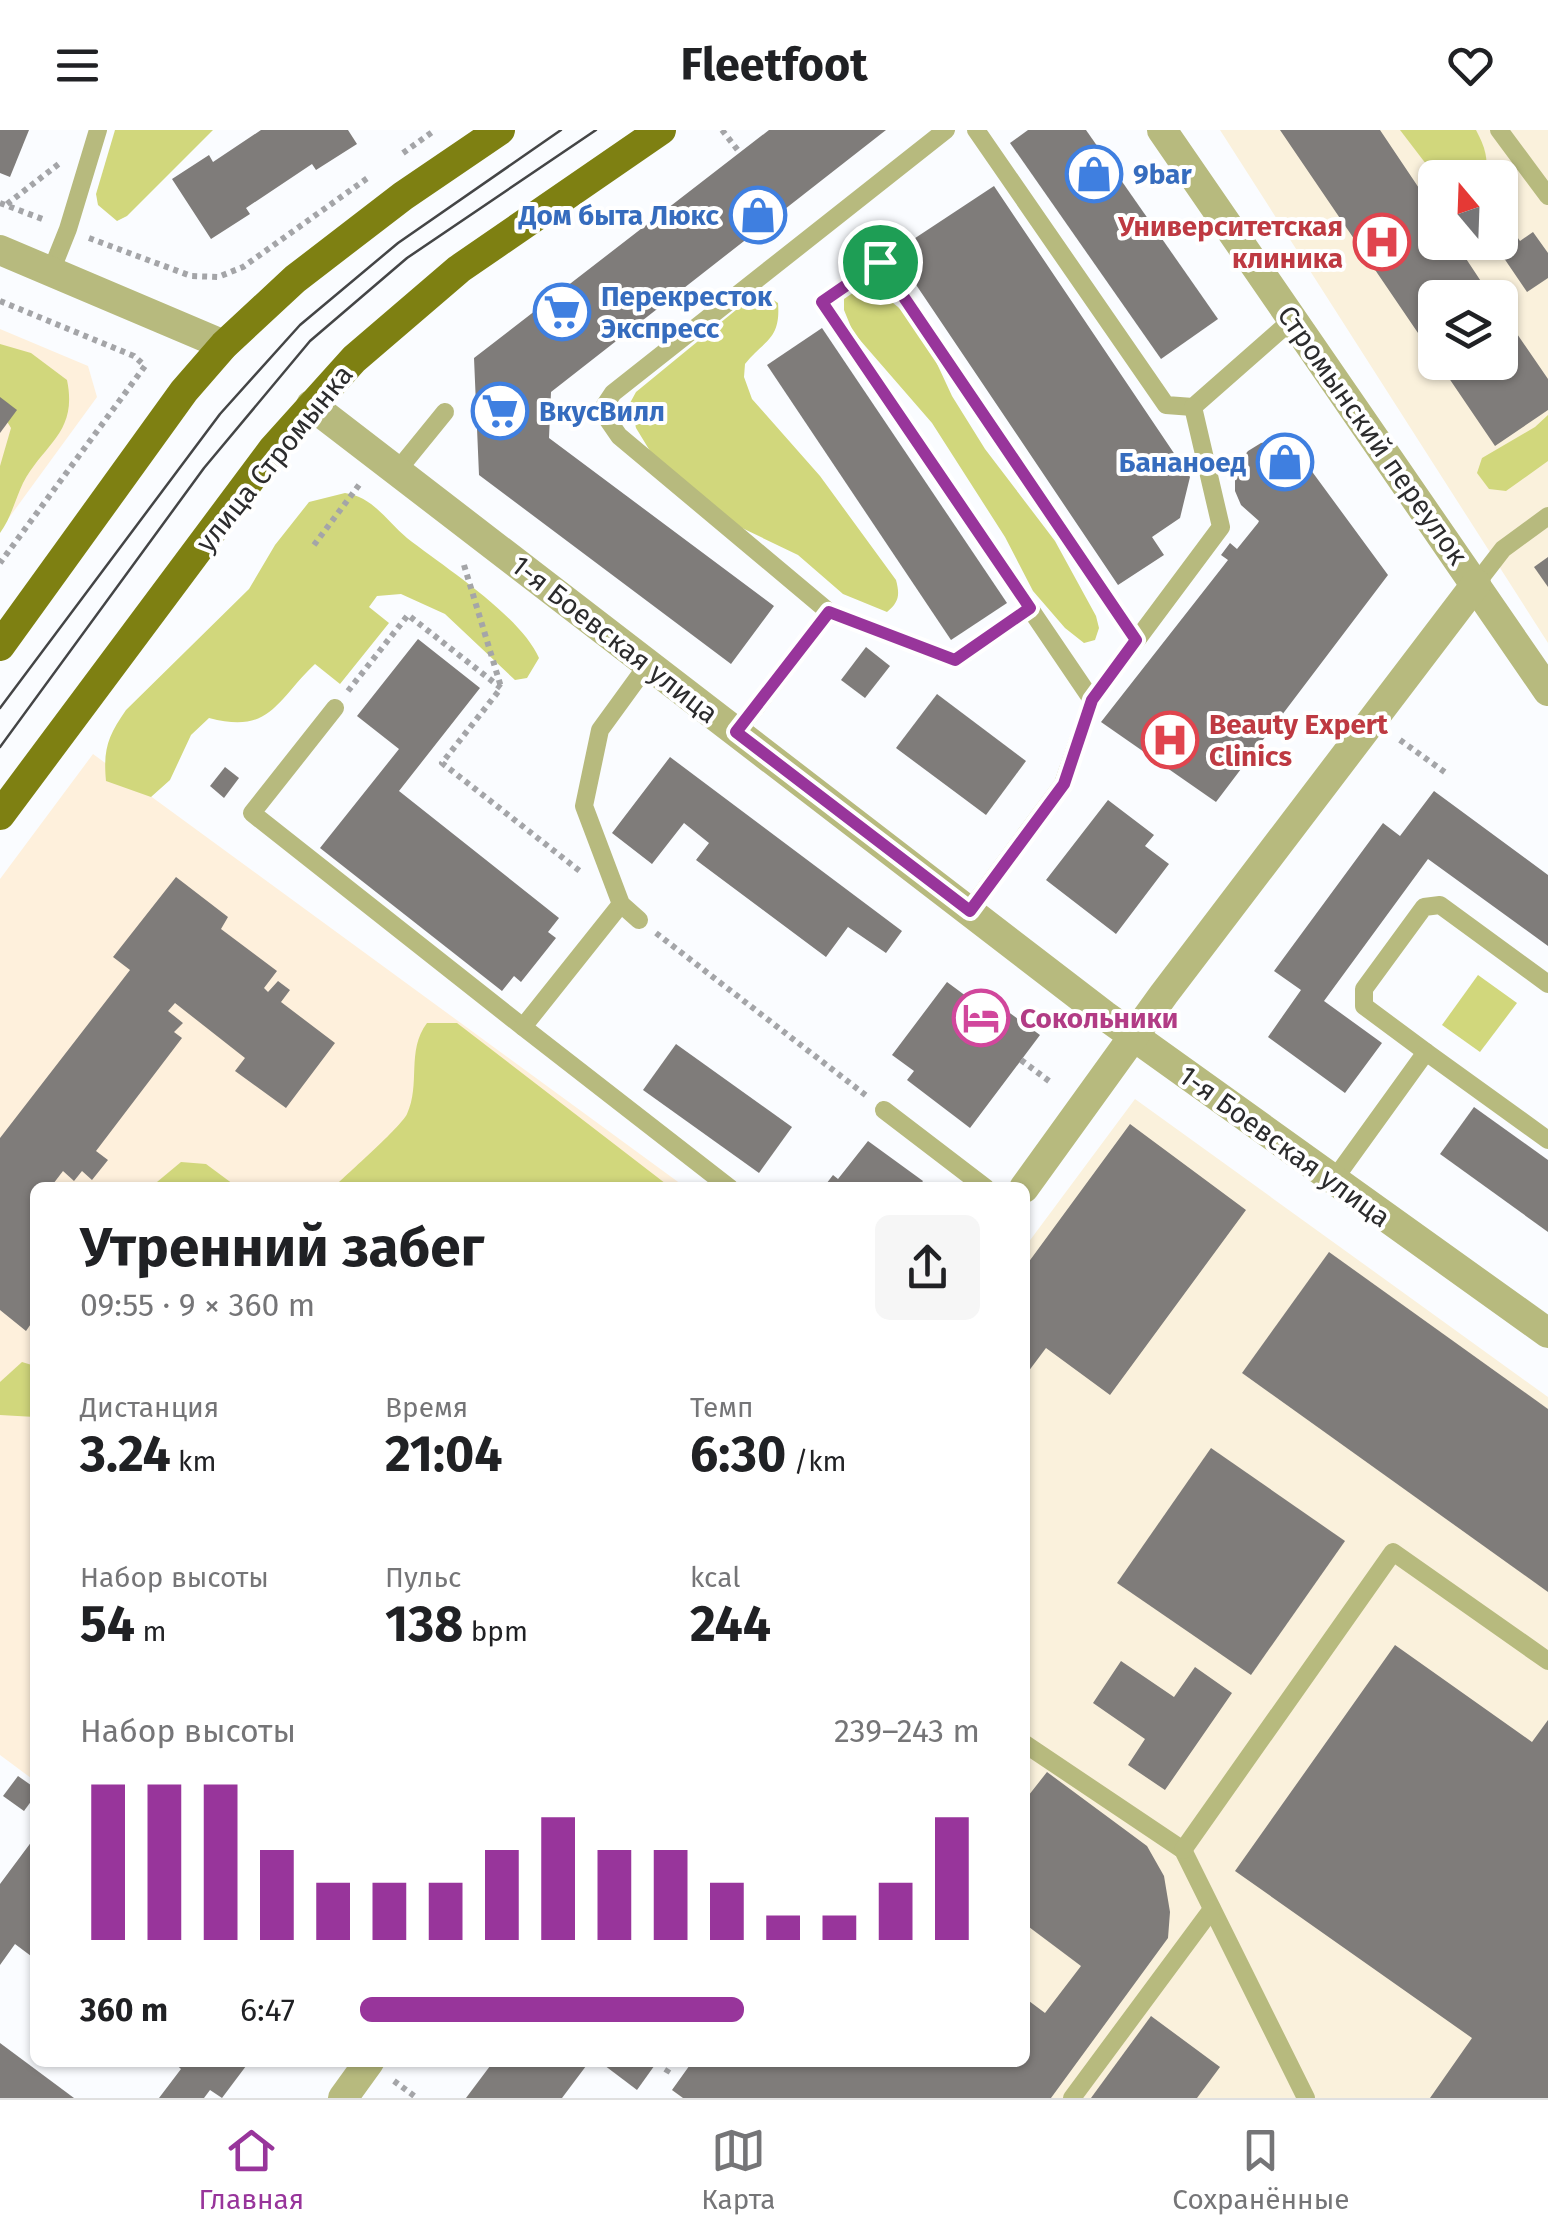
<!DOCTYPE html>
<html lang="ru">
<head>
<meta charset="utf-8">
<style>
	:root { --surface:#fff; --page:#f6f6f6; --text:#202124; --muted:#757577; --line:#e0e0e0; --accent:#98359b }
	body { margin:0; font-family:"Fira Sans",sans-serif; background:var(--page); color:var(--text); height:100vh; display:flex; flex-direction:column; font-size:38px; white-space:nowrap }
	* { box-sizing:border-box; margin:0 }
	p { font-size:32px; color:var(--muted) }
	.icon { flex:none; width:55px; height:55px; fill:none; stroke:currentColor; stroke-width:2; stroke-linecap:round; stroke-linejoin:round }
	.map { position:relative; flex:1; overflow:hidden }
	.details { position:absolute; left:30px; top:1052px; width:1000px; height:885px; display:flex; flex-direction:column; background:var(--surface); border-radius:15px; box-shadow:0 2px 8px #0004 }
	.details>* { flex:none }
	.needle { width:65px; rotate:341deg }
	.tools { position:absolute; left:1418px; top:30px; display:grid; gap:20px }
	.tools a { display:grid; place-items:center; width:100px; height:100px; border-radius:15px; background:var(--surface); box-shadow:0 2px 8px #0004; font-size:50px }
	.pin { position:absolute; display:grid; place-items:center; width:85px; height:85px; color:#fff; margin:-42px; border:5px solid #fff; border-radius:50%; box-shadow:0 2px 10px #0007 }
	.round { display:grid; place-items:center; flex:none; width:105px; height:105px; border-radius:15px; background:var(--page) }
	.headline { display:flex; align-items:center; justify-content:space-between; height:170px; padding:0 50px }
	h1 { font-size:55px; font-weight:700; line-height:75px }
	.stats { display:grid; grid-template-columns:repeat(3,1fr); gap:15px; height:170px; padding:10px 50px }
	.stats div { display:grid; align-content:center }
	.stats b { font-size:50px; font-weight:700 }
	.stats small { font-size:28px; font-weight:400 }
	.stats p { font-size:28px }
	.chart { height:280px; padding:20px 50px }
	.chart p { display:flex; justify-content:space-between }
	.chart svg { width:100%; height:180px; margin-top:10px; stroke:var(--accent); stroke-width:6 }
	ul { padding:0 50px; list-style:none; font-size:32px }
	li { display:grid; grid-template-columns:160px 120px 1fr; align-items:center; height:75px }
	li i { height:25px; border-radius:12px; background:var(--accent) }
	header { display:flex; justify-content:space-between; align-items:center; height:130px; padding:0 50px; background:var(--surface); font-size:45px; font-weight:700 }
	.tab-bar { display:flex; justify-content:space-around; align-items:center; height:140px; border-top:2px solid var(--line); background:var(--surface); font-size:28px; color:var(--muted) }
	.tab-bar a { display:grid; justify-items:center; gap:5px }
	.tab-bar .on { color:var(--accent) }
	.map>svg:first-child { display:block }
	.industrial { fill:#faf1dc; fill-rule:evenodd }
	.medical { fill:#fef0dc }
	.green { fill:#d1d77c }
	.building { fill:#7f7c7a }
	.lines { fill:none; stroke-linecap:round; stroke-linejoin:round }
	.path { stroke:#a4a5a8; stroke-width:6; stroke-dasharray:5 5; stroke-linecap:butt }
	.service { stroke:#b7ba7e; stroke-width:18 }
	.minor { stroke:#b7ba7e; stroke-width:30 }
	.primary { stroke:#7e8012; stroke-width:30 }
	.tram { stroke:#444546; stroke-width:2.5 }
	.route-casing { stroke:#fff; stroke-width:20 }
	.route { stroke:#98359b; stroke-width:12 }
	.labels { text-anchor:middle; stroke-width:8; stroke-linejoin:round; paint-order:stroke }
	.shop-label { font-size:28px; font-weight:bold; fill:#366cbe; stroke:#fff; text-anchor:start }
	.health-label { font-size:28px; font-weight:bold; fill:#be3a42; stroke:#fff; text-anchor:end }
	.street-label { font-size:28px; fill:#2c2c2d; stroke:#fff }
	.hotel-label { font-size:28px; font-weight:bold; fill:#b23c85; stroke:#fff; text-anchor:start }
</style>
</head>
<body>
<header><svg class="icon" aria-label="menu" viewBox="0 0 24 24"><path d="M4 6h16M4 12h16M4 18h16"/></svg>Fleetfoot<svg class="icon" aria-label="heart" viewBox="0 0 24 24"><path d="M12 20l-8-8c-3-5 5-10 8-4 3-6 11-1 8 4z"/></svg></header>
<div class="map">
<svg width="1548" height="1968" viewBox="0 0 1548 1968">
	<rect width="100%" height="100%" fill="#fafcff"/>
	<!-- industrial -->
	<g class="industrial">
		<path d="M1220,0H1548V513ZM1435,48H1500V112H1435ZM1435,168H1500V232H1435Z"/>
		<polygon points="1135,969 1548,1267 1548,1968 683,1968 672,1960 692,1933 1025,1932 1025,1117"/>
	</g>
	<!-- medical -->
	<g class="medical">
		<polygon points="0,199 88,236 97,267 0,400"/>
		<polygon points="93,624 685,1057 35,1058 35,1651 0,1625 0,749"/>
	</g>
	<!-- green -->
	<g class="green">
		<polygon points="115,0 213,0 127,86 117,91 98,75 96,64"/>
		<path d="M1400,0H1476C1485,17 1489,29 1485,47H1436Z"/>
		<polygon points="866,158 878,161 903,181 932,223 952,266 985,319 1055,411 1096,486 1099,498 1095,510 1084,513 1065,498 1033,461 1005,407 932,293 853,202 844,180 844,168 853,160"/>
		<path d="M763,163L778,173C781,210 764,210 745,234L744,247L752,269L820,346L896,450C900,465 899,472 887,482L843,464L798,425L742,398L661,339L636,298L630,273L636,262L753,166Z"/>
		<path d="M0,214L31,223L67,250C78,303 44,313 23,353C15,370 11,388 0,403V336L11,298L0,280Z"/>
		<polygon points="1548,285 1548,331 1506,361 1489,359 1477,343 1482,328 1535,297"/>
		<path d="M345,363C373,367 387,391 407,408C444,437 520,485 539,528L527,548L515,550L445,484L401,464L377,466L369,477L389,493L340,554L315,534C275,572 271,604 209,588L191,605L170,650L151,667L106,651C103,619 108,606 126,580L249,459L275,415L309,372Z"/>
		<polygon points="1478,845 1517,873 1480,922 1442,895"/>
		<path d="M427,893H457L670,1057H334C348,1043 400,998 407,984C421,954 406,921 427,893Z"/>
		<polygon points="181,1032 206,1034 237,1057 151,1057"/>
		<polygon points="22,1232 35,1236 35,1287 0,1285 0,1252"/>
	</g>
	<!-- building -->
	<g class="building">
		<polygon points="0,0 29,0 10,47 0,43"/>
		<polygon points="261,0 348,0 357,14 316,40 312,34 246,78 250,84 211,109 172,49 209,25 213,32"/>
		<polygon points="769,0 886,0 551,262 549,308 774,476 731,534 479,345 474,228"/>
		<polygon points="1028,0 1086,0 1218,189 1161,229 1010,13"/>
		<polygon points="1280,0 1380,0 1435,82 1435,112 1455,112 1492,168 1435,168 1435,228"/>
		<polygon points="1500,53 1518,79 1504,88 1520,111 1533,102 1548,123 1548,148 1527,162 1493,112 1500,112"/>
		<polygon points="994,56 1190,347 1180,388 1152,407 1164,425 1118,455 894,122"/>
		<polygon points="1500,179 1548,249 1548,280 1495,316 1438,232 1500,232"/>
		<polygon points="822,198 1007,473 951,510 767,235"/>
		<polygon points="0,267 17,280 0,303"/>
		<polygon points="1275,310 1290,312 1310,326 1305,332 1388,445 1216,672 1101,592 1228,430 1221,425 1230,413 1237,419 1258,393 1259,391 1241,375 1235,361 1235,347 1239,332 1248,321 1261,313"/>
		<polygon points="1548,427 1548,457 1534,437"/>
		<polygon points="418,509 480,558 399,661 559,788 548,802 556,808 521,852 514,846 502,861 320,718 399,619 357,586"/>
		<polygon points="866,517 890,536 865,568 841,550"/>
		<polygon points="937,564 1026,631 986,685 896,618"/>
		<polygon points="670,627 902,801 886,823 848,797 826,827 696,730 709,713 684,693 652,734 612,703"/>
		<polygon points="225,637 239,648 224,668 210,656"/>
		<polygon points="1434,661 1548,745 1548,816 1428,729 1324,871 1382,913 1345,963 1268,907 1301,860 1274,841 1383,693 1400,706"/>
		<polygon points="1108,670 1154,705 1145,716 1169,734 1116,804 1046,750"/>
		<polygon points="176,747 228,787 221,799 277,841 264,858 268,862 278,851 290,860 281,872 335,913 286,978 235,941 245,928 175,873 168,881 183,893 174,902 182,908 96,1021 108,1030 92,1050 82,1041 74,1051 63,1041 50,1058 35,1058 35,1188 26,1201 0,1180 0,1008 130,840 113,827"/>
		<polygon points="947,852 974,872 981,862 1040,905 970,998 907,950 914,941 892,925"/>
		<polygon points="676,914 792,997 759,1043 643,960"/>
		<polygon points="1474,977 1548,1030 1548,1102 1440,1024"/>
		<polygon points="1130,994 1246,1080 1110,1265 1046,1218 1025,1246 1025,1137"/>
		<polygon points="868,1011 923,1051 918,1058 823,1058 833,1045 838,1049"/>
		<polygon points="1329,1122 1548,1279 1548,1462 1242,1243"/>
		<polygon points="1211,1318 1345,1411 1251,1545 1117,1453"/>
		<polygon points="1395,1515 1532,1612 1548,1590 1548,1968 1430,1968 1472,1908 1235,1741"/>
		<polygon points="1121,1531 1174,1567 1195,1537 1232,1563 1165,1660 1128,1635 1145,1609 1093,1573"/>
		<polygon points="1047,1642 1147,1716 1164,1746 1170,1782 1168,1808 1051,1968 683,1968 672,1960 692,1932 1025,1932 1025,1868 1045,1883 1081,1836 1025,1794 1025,1670"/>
		<polygon points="18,1646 35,1658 35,1666 24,1681 3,1666"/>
		<polygon points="35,1707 35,1829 15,1814 0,1835 0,1754"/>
		<polygon points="1151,1886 1220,1937 1197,1968 1091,1968"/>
		<polygon points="0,1913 74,1968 0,1968"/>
		<polygon points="173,1932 249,1932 222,1968 210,1960 204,1968 159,1968 181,1939"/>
		<polygon points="493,1932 589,1932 562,1968 466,1968"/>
		<polygon points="600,1932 657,1932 637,1960"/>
	</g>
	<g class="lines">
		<!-- path -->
		<g class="path">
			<polyline points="722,0 740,23"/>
			<polyline points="403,23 435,0"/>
			<polyline points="0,73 45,90"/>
			<polyline points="7,74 60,33"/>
			<polyline points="89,108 191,146 218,147 243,137 369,47"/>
			<polyline points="0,171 134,226 145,236 0,433"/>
			<polyline points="314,415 359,355"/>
			<polyline points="464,435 501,557"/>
			<polyline points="848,489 955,530 1011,491"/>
			<polyline points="348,561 408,485 501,558 442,633 581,742"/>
			<polyline points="1400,610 1446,643"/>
			<polyline points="656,803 868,967"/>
			<polyline points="1021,930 1053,954"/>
			<polyline points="666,1943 673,1932"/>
			<polyline points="394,1951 417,1968"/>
		</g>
		<!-- service -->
		<g class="service">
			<polyline points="976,0 1166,275 1193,277 1293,189"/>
			<polyline points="1499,0 1548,66"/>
			<polyline points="52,139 68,99 98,0"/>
			<polyline points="397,341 445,282"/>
			<polyline points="1476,454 1503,419 1548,386"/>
			<polyline points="1092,570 822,172 880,132 1136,510"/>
			<polyline points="335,578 252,683 523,897 621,774"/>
			<polyline points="737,602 829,482 619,306 608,290 605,275 613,263 946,0"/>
			<polyline points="969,781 1063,654 1092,570 1221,397 1193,277"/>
			<polyline points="639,790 621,774 584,676 600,600 648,534"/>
			<polyline points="523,897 730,1058"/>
			<polyline points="1426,922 1364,876 1364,859 1424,777 1440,775 1548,854"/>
			<polyline points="884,980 986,1058"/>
			<polyline points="1333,1051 1426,922 1548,1010"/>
			<polyline points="1025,1614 1183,1720 1306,1968"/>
			<polyline points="1183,1720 1393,1422 1548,1531"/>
			<polyline points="1072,1968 1212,1779"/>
		</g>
		<!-- minor -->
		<g class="minor">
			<polyline points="1162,0 1548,561"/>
			<polyline points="0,120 224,215"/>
			<polyline points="311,275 1104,885 1548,1203"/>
			<polyline points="1024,1058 1164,864 1476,454"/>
			<polyline points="343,1968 369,1932"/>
		</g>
		<!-- primary -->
		<g class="primary">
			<polyline points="0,516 184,261 224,215 295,149 403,66 500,0"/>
			<polyline points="0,685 273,319 354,229 459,139 661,0"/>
		</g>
		<!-- tram -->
		<g class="tram">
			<polyline points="0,578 220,284 300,195 398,113 561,0"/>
			<polyline points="0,617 204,338 310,211 407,128 596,0"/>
		</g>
	</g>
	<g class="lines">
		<!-- route casing -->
		<g class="route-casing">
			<polygon id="route" points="880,132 1136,510 1092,570 1064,654 970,781 736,602 829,482 955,530 1030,478 822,172"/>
		</g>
		<!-- route -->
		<use href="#route" class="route"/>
	</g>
	<!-- icons -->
	<defs>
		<g id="shop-ring" transform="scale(2.875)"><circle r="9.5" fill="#fff" stroke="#3f7fe0" stroke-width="1.5"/><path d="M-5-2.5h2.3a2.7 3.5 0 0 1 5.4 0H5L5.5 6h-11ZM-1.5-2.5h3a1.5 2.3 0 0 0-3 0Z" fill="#3f7fe0"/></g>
		<g id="hospital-ring" transform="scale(2.875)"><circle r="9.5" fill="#fff" stroke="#e0444e" stroke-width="1.5"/><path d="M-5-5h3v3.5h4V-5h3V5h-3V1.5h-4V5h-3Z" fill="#e0444e"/></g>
		<g id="supermarket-ring" transform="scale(2.875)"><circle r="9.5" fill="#fff" stroke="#3f7fe0" stroke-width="1.5"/><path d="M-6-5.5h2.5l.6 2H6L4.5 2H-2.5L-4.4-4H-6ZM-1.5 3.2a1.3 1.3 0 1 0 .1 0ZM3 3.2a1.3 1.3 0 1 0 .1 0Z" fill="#3f7fe0"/></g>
		<g id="hotel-ring" transform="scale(2.875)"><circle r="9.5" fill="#fff" stroke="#d1479c" stroke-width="1.5"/><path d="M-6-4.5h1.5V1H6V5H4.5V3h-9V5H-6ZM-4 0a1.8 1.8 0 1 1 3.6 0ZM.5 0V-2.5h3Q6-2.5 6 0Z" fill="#d1479c"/></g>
	</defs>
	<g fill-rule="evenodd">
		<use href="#shop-ring" x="1094" y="44"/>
		<use href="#shop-ring" x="758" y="85"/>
		<use href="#hospital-ring" x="1382" y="112"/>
		<use href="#supermarket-ring" x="562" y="182"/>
		<use href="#supermarket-ring" x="500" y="281"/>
		<use href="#shop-ring" x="1285" y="332"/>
		<use href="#hospital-ring" x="1170" y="610"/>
		<use href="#hotel-ring" x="981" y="888"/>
	</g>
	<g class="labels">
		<!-- shop labels -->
		<g class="shop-label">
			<text x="1133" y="54">9bar</text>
			<text x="719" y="95" text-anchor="end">Дом быта Люкс</text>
			<text x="601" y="176">Перекресток<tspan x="601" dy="32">Экспресс</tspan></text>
			<text x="539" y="291">ВкусВилл</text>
			<text x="1246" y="342" text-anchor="end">Бананоед</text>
		</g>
		<!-- health labels -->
		<g class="health-label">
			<text x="1343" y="106">Университетская<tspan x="1343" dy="32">клиника</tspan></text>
			<text x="1209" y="604" text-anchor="start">Beauty Expert<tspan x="1209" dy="32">Clinics</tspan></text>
		</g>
		<!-- street labels -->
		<g class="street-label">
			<text transform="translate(1373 305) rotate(55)" y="10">Стромынский переулок</text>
			<text transform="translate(274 328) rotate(-51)" y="10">улица Стромынка</text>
			<text transform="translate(615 509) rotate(38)" y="10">1-я Боевская улица</text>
			<text transform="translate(1285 1016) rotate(36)" y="10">1-я Боевская улица</text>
		</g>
		<!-- hotel labels -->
		<g class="hotel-label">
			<text x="1020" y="898">Сокольники</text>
		</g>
	</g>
</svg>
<div class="tools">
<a><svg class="needle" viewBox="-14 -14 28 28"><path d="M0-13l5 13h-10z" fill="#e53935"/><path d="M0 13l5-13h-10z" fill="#757577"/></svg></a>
<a><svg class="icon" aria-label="layers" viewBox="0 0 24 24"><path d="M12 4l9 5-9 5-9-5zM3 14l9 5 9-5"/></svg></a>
</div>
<div class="pin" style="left:880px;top:132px;background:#1e9e55"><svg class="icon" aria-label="arrive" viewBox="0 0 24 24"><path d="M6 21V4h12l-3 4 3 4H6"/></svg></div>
<section class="details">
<div class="headline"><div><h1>Утренний забег</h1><p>09:55 · 9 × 360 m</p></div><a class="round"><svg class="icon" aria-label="share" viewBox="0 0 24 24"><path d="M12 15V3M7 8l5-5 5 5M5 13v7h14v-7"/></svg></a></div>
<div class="stats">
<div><p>Дистанция</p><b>3.24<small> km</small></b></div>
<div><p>Время</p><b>21:04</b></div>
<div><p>Темп</p><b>6:30<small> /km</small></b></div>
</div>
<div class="stats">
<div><p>Набор высоты</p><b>54<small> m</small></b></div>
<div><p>Пульс</p><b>138<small> bpm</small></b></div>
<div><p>kcal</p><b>244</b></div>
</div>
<div class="chart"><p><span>Набор высоты</span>239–243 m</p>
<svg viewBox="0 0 160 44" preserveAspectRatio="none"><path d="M5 44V6M15 44V6M25 44V6M35 44V22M45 44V30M55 44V30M65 44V30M75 44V22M85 44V14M95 44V22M105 44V22M115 44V30M125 44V38M135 44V38M145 44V30M155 44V14"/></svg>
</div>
<ul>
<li><b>360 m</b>6:47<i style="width:62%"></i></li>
</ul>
</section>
</div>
<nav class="tab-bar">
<a class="on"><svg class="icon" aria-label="home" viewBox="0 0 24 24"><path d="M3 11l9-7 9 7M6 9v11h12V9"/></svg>Главная</a>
<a><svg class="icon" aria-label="map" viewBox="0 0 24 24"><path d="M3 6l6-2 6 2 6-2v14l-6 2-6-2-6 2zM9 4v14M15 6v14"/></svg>Карта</a>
<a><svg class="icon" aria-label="saved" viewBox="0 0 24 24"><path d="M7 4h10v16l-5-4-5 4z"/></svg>Сохранённые</a>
</nav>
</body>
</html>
